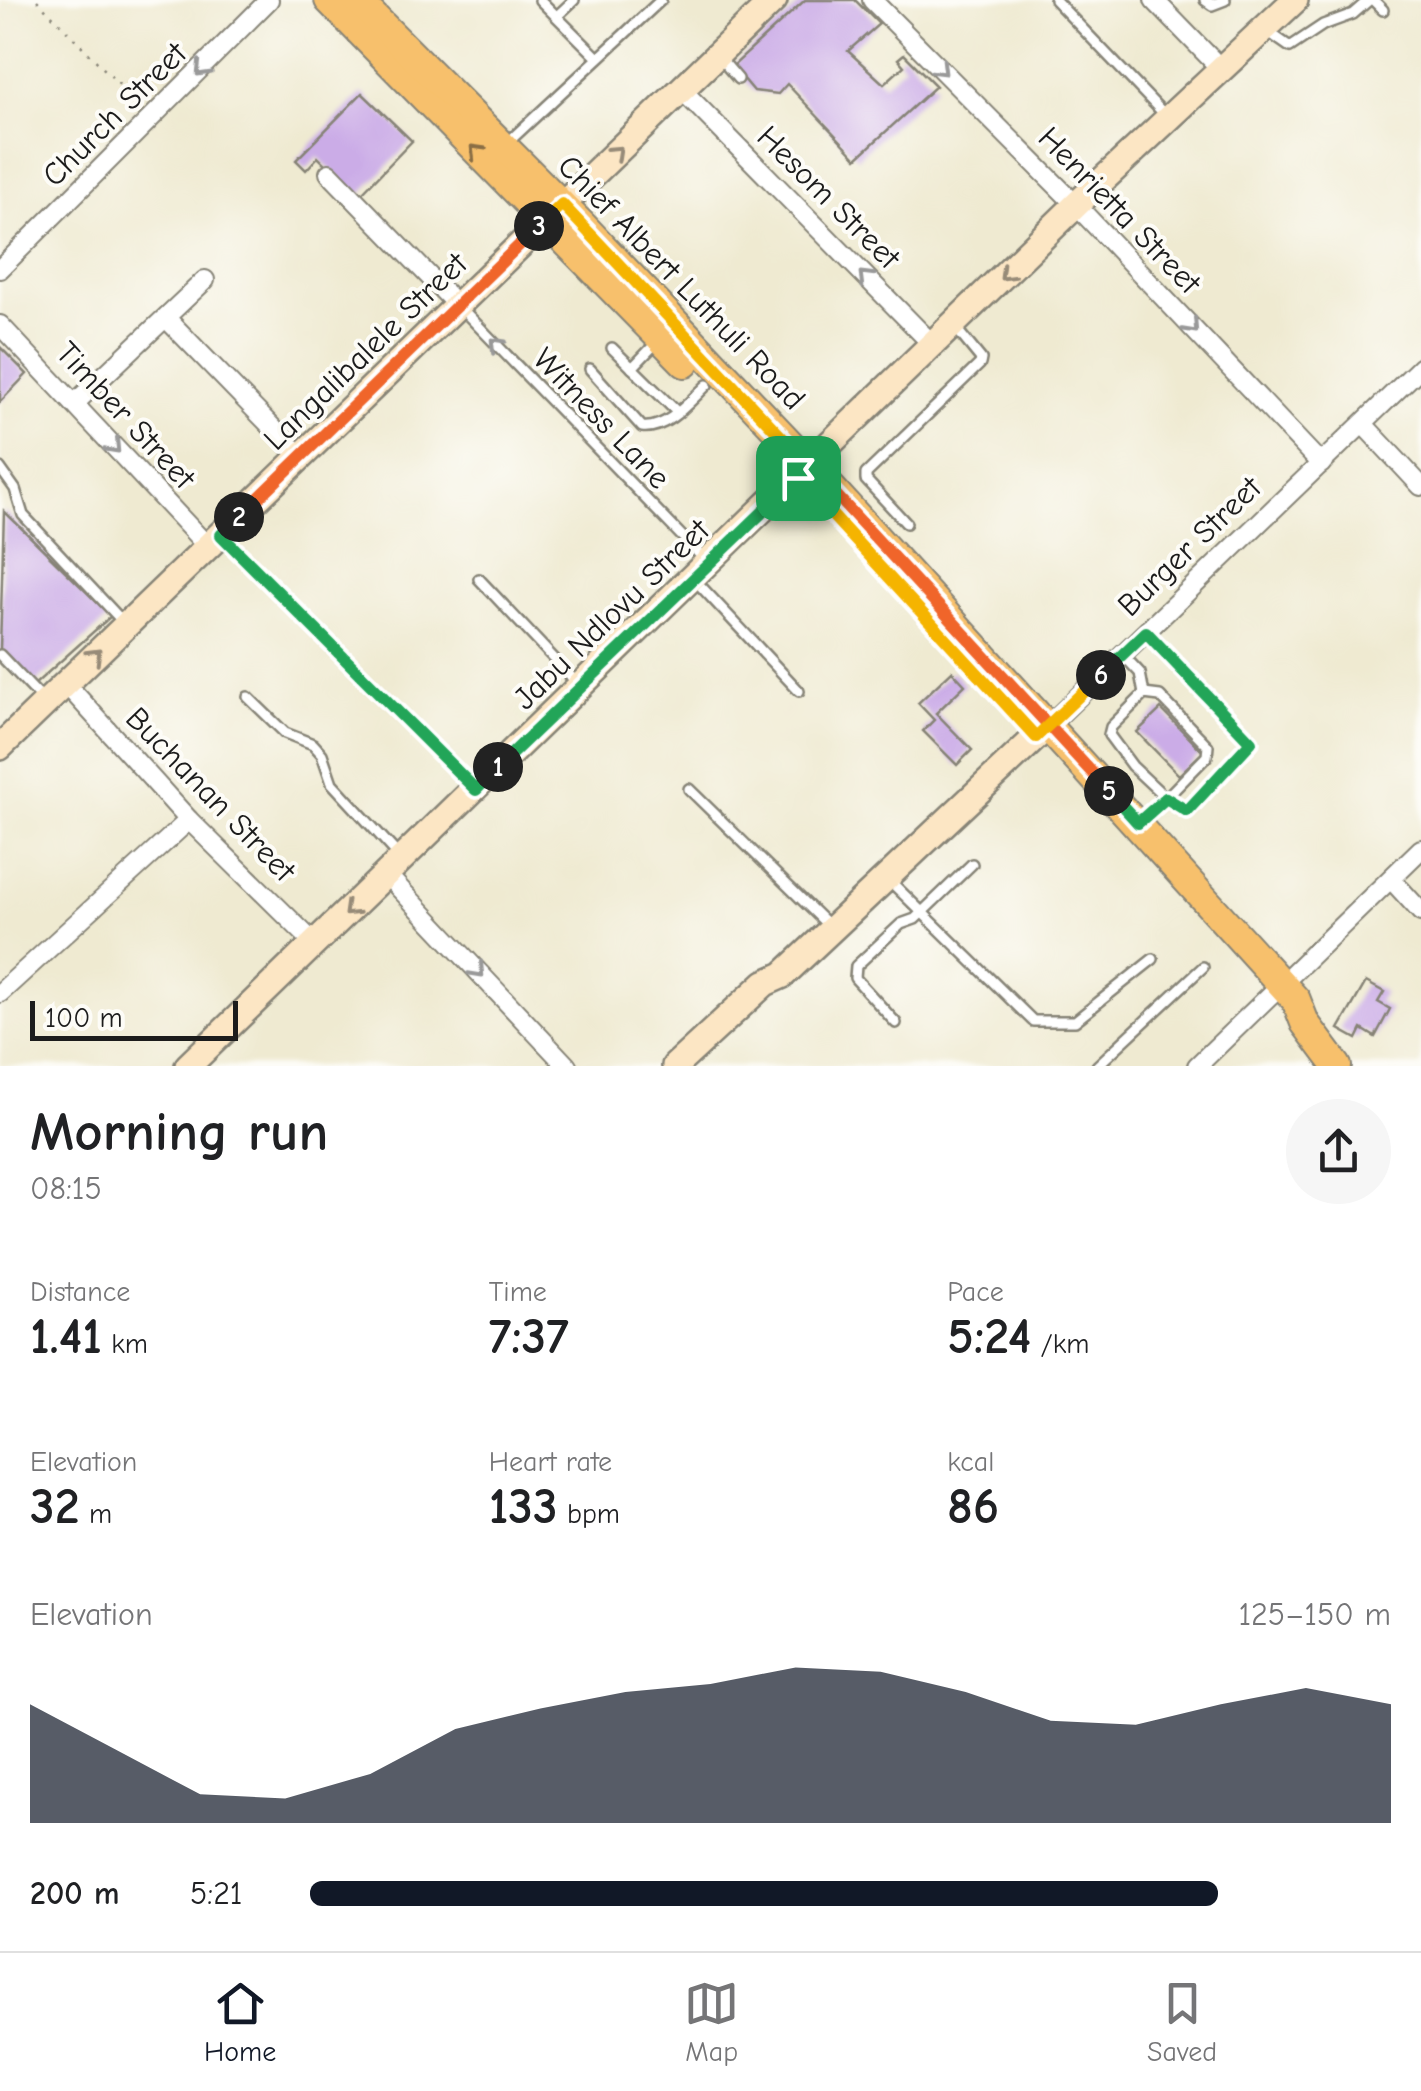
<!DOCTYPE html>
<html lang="en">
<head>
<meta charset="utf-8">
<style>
	:root { --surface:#fff; --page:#f6f6f6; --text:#202124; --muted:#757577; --line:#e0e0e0; --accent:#111827 }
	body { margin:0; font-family:"Comic Neue",sans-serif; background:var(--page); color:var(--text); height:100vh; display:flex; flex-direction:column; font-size:38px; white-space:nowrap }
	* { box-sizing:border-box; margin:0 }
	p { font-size:32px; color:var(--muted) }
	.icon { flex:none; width:55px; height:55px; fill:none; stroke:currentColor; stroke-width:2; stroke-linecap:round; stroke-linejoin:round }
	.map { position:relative; height:1066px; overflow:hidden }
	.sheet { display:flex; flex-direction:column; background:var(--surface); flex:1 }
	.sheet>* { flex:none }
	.scale { position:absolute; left:30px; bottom:25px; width:208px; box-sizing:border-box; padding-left:10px; border:5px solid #1c1c1c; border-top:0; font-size:28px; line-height:35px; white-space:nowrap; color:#1c1c1c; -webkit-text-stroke:8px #fdfcf7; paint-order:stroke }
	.pin { position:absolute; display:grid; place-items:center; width:85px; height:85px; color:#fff; margin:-42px; border-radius:20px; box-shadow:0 5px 15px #0006 }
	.km { position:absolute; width:50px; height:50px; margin:-25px; border-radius:50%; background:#222; color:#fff; font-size:28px; line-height:50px; text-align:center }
	.round { display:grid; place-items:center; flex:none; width:105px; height:105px; border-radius:52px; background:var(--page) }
	.head { display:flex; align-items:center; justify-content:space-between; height:170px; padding:0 30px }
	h1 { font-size:55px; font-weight:800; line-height:75px }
	.stats { display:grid; grid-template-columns:repeat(3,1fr); gap:15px; height:170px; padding:10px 30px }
	.stats div { display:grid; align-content:center }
	.stats b { font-size:50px; font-weight:800 }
	.stats small { font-size:28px; font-weight:400 }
	.stats p { font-size:28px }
	.chart { height:280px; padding:20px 30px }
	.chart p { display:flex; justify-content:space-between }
	.chart svg { width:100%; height:180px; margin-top:10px; fill:var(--accent); opacity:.7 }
	ul { padding:0 30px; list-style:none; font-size:32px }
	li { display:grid; grid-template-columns:160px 120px 1fr; align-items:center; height:75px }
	li i { height:25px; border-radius:12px; background:var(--accent) }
	.tabs { display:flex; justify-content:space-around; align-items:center; height:140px; border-top:2px solid var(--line); background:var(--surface); font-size:28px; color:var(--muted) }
	.tabs a { display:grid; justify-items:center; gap:5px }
	.tabs .current { color:var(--accent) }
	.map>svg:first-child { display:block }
	.building { fill:#cbace7 }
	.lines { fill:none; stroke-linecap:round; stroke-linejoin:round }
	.lane-casing { stroke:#868376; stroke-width:14 }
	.street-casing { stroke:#868376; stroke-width:22 }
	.secondary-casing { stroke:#868376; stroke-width:30 }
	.primary-casing { stroke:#868376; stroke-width:32 }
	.path { stroke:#868376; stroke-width:2.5; stroke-dasharray:2.5 8; stroke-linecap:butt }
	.lane { stroke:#fff; stroke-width:9 }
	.street { stroke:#fff; stroke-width:18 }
	.secondary { stroke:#fce6c4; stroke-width:25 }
	.primary { stroke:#f7c06c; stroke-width:28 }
	.oneway { stroke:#999 }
	.oneway2 { stroke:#8a6e44 }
	.oneway3 { stroke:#978b78 }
	.split-1-casing { stroke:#fff; stroke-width:20 }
	.split-2-casing { stroke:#fff; stroke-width:20 }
	.split-3-casing { stroke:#fff; stroke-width:20 }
	.split-4-casing { stroke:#fff; stroke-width:20 }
	.split-5-casing { stroke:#fff; stroke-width:20 }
	.split-6-casing { stroke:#fff; stroke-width:20 }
	.split-7-casing { stroke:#fff; stroke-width:20 }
	.split-1 { stroke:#22a559; stroke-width:12 }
	.split-2 { stroke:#22a559; stroke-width:12 }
	.split-3 { stroke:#f0652b; stroke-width:12 }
	.split-4 { stroke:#f5b400; stroke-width:12 }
	.split-5 { stroke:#f0652b; stroke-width:12 }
	.split-6 { stroke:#22a559; stroke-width:12 }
	.split-7 { stroke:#f5b400; stroke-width:12 }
	.labels { text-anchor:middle; stroke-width:8; stroke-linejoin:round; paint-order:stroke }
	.street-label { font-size:32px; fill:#1c1c1c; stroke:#fdfcf7 }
</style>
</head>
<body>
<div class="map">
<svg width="1421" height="1066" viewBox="0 0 1421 1066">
	<rect width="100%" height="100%" fill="#fdfcf7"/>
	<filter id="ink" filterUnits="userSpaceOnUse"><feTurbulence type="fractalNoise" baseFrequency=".01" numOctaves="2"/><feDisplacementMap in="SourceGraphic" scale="20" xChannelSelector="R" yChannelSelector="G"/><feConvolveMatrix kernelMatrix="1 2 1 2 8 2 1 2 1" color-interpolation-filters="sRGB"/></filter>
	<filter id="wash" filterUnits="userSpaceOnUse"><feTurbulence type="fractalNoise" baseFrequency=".0048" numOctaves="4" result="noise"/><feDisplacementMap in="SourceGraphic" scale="40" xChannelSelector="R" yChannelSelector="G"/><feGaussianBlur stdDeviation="2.25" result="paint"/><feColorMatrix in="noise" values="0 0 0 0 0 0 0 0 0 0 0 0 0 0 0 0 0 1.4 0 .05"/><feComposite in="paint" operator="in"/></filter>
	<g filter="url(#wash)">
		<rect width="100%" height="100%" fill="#efead1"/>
		<g id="blocks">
			<!-- building -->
			<g class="building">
				<polygon points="805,0 855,0 879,24 848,51 884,84 904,66 898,59 904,54 936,86 857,158 787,84 778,94 754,91 733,66"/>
				<polygon points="362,93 412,141 358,197 318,157 306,170 296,160"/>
				<polygon points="0,347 27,374 0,402"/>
				<polygon points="4,511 111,616 34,685 0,649"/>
				<polygon points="952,671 965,685 936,713 972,750 957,765 923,731 934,720 918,703"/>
				<polygon points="1161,709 1203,752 1179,775 1137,732"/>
				<polygon points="1366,982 1384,992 1378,1002 1390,1009 1375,1037 1362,1029 1357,1039 1339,1029"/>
			</g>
		</g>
	</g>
	<g filter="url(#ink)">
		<use href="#blocks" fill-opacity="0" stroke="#868376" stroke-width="2.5"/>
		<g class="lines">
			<!-- lane casing -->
			<g class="lane-casing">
				<g id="lane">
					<polyline points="540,0 598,58"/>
					<polyline points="1055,0 1167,117"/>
					<polyline points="1205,0 1212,5 1225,0"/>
					<polyline points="1373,0 1383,10"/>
					<polyline points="557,16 574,0"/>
					<polyline points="1267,31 1290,47 1323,25 1353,14 1369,0"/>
					<polyline points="720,58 738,79"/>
					<polyline points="505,145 661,0"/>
					<polyline points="461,308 704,559"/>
					<polyline points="612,348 677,412"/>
					<polyline points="632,368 659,340"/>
					<path d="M590,369L642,427C667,430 690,401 707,385"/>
					<polyline points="0,468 15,489 23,515 124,623"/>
					<polyline points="906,523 866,480 866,474 980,364 981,359 954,326"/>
					<polyline points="223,537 474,787"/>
					<polyline points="479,579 577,683"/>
					<polyline points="694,579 799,691"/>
					<polyline points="0,655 43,700"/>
					<polyline points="1123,655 1140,673 1144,694"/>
					<polygon points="1144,694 1160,696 1208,746 1207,756 1166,798 1132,766 1109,735 1111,727"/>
					<polyline points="248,697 285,733 313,744 322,754 332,783 400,857"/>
					<polyline points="689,789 830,927"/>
					<polyline points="1141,821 1166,798 1187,811 1251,742 1146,632"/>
					<polyline points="889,880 1033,1021 1075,1021 1153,959"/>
					<polyline points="896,1023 855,978 856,966 901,924 915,919 972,864"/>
					<polyline points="1097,1066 1203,967"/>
				</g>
			</g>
			<!-- street casing -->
			<g class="street-casing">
				<g id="street">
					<polyline points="872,0 1076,205 1321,464"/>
					<polyline points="1154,0 1222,70"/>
					<polyline points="682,90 934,346"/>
					<polyline points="329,173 459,307"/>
					<polyline points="0,269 269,0"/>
					<polyline points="166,318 301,457"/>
					<polyline points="0,325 208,547"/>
					<polyline points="74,404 205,280"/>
					<polyline points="1363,424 1421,486"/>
					<polyline points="66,684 189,820 315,944"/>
					<polyline points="1049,725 1421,367"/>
					<polyline points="387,875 567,1066"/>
					<polyline points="1391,879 1421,912"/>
					<polyline points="0,993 189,820"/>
					<polyline points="1197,1066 1421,849"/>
				</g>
			</g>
			<!-- secondary casing -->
			<g class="secondary-casing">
				<g id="secondary">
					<polyline points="0,747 774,0"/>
					<polyline points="188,1066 1076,205 1295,0"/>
					<polyline points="675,1066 765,983 783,975 1049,725"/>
				</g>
			</g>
			<!-- primary casing -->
			<g class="primary-casing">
				<g id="primary">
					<polyline points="329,0 685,363"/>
					<polyline points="357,0 583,226 811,466 1296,1000 1305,1023 1337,1066"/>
				</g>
			</g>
			<!-- path -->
			<polyline class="path" points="37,0 140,106"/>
			<!-- lane -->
			<use href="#lane" class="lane"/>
			<!-- street -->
			<use href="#street" class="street"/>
			<!-- secondary -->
			<use href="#secondary" class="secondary"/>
			<!-- primary -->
			<use href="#primary" class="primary"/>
		</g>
		<!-- one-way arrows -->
		<defs><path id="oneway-chevron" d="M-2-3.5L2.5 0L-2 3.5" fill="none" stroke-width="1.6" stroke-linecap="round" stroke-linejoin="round" transform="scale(2.5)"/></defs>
		<g class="oneway">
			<use href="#oneway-chevron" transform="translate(941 69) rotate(45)"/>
			<use href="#oneway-chevron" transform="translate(202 70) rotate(134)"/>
			<use href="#oneway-chevron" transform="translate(865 277) rotate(-135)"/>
			<use href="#oneway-chevron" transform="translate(1192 327) rotate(47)"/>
			<use href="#oneway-chevron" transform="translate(496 344) rotate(-134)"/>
			<use href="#oneway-chevron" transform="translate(114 447) rotate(47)"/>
			<use href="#oneway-chevron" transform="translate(478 971) rotate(47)"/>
		</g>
		<use class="oneway2" href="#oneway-chevron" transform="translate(476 151) rotate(-134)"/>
		<g class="oneway3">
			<use href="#oneway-chevron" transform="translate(616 152) rotate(-43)"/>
			<use href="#oneway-chevron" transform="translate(1006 274) rotate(135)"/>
			<use href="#oneway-chevron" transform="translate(95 655) rotate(-45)"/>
			<use href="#oneway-chevron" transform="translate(350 910) rotate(136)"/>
		</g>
	</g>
	<g class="lines" filter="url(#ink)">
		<!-- split-1 casing -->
		<g class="split-1-casing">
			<polyline id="split-1" points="498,767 798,478"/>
		</g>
		<!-- split-2 casing -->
		<g class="split-2-casing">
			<polyline id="split-2" points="239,517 221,535 476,790 498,767"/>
		</g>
		<!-- split-3 casing -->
		<g class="split-3-casing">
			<polyline id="split-3" points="239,517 539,226"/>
		</g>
		<!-- split-4 casing -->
		<g class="split-4-casing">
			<polyline id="split-4" points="539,226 562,204 826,484"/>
		</g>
		<!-- split-5 casing -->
		<g class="split-5-casing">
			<polyline id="split-5" points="826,484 1109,791"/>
		</g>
		<!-- split-6 casing -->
		<g class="split-6-casing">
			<polyline id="split-6" points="1101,675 1146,632 1251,742 1187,811 1166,798 1138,823 1109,791"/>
		</g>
		<!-- split-7 casing -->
		<g class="split-7-casing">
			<polyline id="split-7" points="798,478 1036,737 1101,675"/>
		</g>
		<!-- split-1 -->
		<use href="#split-1" class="split-1"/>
		<!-- split-2 -->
		<use href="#split-2" class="split-2"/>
		<!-- split-3 -->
		<use href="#split-3" class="split-3"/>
		<!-- split-4 -->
		<use href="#split-4" class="split-4"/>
		<!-- split-5 -->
		<use href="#split-5" class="split-5"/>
		<!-- split-6 -->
		<use href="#split-6" class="split-6"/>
		<!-- split-7 -->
		<use href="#split-7" class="split-7"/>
	</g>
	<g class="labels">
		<!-- street labels -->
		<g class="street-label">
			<text transform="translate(114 114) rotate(-45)" y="11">Church Street</text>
			<text transform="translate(829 197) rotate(45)" y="11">Hesom Street</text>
			<text transform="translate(1120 210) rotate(46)" y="11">Henrietta Street</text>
			<text transform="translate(682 282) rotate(46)" y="11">Chief Albert Luthuli Road</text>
			<text transform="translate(365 351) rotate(-44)" y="11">Langalibalele Street</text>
			<text transform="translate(126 415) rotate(47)" y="11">Timber Street</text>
			<text transform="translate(602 418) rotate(46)" y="11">Witness Lane</text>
			<text transform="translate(1189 546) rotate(-44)" y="11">Burger Street</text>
			<text transform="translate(611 614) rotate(-44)" y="11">Jabu Ndlovu Street</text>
			<text transform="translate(211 794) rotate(46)" y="11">Buchanan Street</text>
		</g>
	</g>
</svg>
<div class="scale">100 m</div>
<div class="pin" style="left:798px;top:478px;background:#1e9e55"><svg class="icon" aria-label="arrive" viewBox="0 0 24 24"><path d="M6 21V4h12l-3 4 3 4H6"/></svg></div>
<b class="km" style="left:498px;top:767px">1</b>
<b class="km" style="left:239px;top:517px">2</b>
<b class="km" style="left:539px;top:226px">3</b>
<b class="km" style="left:1109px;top:791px">5</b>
<b class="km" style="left:1101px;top:675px">6</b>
</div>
<section class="sheet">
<div class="head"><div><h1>Morning run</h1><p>08:15</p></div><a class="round"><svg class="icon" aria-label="share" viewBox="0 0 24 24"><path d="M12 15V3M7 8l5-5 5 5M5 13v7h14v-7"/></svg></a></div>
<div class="stats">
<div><p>Distance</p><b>1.41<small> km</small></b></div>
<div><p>Time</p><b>7:37</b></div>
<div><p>Pace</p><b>5:24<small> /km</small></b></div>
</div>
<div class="stats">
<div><p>Elevation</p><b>32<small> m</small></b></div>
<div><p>Heart rate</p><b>133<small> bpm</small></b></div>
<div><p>kcal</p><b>86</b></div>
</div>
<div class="chart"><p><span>Elevation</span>125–150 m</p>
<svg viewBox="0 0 160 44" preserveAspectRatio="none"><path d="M0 44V15L10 26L20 37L30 38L40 32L50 21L60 16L70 12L80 10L90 6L100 7L110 12L120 19L130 20L140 15L150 11L160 15V44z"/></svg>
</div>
<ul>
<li><b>200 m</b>5:21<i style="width:84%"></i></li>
</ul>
</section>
<nav class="tabs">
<a class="current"><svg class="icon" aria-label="home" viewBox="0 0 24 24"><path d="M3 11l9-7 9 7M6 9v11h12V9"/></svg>Home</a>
<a><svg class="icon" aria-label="map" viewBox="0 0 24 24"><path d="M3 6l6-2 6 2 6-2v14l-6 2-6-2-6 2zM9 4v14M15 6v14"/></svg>Map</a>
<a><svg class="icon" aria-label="saved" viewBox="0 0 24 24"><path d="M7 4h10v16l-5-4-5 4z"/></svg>Saved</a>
</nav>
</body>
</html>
